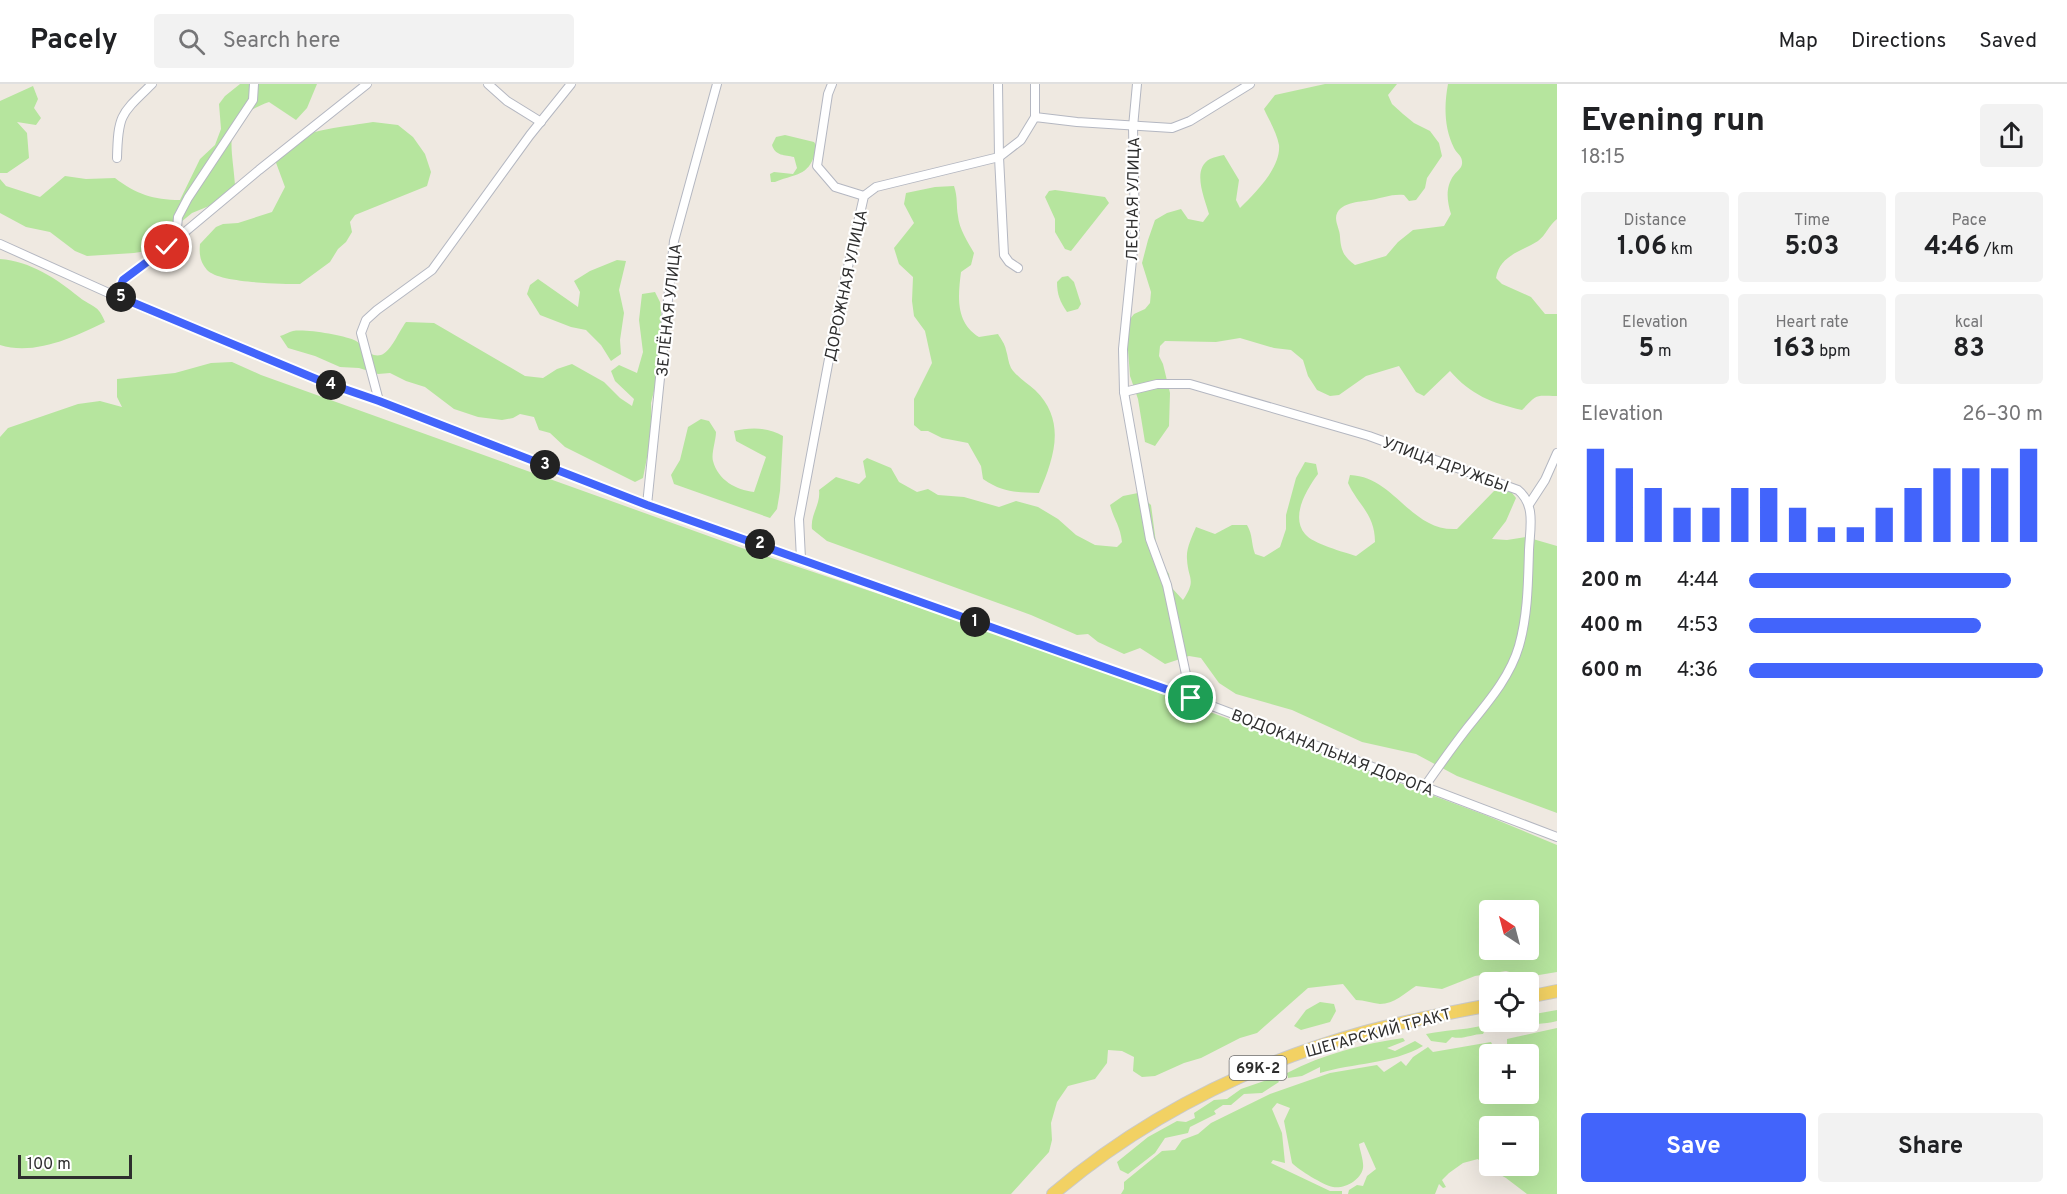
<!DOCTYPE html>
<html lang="en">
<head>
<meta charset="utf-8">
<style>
	:root { --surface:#fff; --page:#f2f2f2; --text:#202124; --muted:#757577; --line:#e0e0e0; --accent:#4264fb }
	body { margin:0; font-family:Overpass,sans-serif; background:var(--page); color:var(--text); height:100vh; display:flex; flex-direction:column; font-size:22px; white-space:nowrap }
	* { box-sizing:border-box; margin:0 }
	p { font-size:20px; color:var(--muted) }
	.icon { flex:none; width:33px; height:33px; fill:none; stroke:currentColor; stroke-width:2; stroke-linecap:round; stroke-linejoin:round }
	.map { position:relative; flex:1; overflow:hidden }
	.details { display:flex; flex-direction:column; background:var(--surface); width:510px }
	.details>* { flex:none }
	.needle { width:39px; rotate:324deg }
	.fabs { position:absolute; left:1479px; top:816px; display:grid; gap:12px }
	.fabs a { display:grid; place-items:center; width:60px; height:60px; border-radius:6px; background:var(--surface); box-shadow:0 6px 24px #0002; font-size:30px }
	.scale { position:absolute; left:18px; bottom:15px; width:114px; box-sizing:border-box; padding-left:6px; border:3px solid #2e2e2e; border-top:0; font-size:16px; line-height:21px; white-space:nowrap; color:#2e2e2e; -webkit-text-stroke:4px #fff; paint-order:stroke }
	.pin { position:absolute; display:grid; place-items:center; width:51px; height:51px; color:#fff; margin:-26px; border:3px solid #fff; border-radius:50%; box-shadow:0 2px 6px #0007 }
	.km { position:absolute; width:30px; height:30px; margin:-15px; border-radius:50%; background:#222; color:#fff; font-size:16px; line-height:30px; text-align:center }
	.round { display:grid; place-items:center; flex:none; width:63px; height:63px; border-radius:6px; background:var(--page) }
	.headline { display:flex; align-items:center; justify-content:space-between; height:102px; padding:0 24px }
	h1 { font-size:33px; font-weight:700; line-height:45px }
	.figures { display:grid; grid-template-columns:repeat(3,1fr); gap:9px; height:102px; padding:6px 24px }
	.figures div { display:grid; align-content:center; border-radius:6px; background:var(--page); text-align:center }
	.figures b { font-size:26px; font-weight:700 }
	.figures small { font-size:16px; font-weight:400 }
	.figures p { font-size:16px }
	.chart { height:168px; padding:12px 24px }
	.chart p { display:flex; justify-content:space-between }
	.chart svg { width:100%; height:108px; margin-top:6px; stroke:var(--accent); stroke-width:6 }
	.button { display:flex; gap:12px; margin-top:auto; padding:12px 24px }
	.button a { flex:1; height:69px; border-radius:6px; background:var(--accent); color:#fff; font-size:24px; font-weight:700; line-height:69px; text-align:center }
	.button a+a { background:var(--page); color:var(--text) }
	ul { padding:0 24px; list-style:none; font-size:20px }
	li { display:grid; grid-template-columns:96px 72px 1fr; align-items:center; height:45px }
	li i { height:15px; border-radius:8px; background:var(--accent) }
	header { display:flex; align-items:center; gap:36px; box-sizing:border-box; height:84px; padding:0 30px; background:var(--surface); border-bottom:2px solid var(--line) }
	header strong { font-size:28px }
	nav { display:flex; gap:33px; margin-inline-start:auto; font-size:21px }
	.search { width:420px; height:54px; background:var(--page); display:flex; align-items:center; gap:15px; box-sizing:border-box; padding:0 21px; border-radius:6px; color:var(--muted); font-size:22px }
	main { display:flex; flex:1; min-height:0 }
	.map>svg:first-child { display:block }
	.green { fill:#b6e59e; fill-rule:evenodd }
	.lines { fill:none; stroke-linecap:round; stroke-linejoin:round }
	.street-casing { stroke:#b4b7c1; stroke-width:10 }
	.primary-casing { stroke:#c9c9c9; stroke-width:14 }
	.street { stroke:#fff; stroke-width:8 }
	.primary { stroke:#f2d163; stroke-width:12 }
	.route-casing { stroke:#fff; stroke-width:12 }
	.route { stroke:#4264fb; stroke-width:8 }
	.labels { text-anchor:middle; stroke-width:4.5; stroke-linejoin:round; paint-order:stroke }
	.shield { fill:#fff; stroke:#6d6d6d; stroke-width:1.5 }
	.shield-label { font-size:15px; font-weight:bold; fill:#2e2e2e }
	.street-label { font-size:16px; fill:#2e2e2e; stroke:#fff }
</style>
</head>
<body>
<header>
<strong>Pacely</strong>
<div class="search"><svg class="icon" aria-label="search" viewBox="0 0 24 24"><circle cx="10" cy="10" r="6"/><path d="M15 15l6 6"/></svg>Search here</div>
<nav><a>Map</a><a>Directions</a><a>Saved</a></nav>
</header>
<main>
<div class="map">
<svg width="1557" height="1110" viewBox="0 0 1557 1110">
	<rect width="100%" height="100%" fill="#efe9e1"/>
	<!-- green -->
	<g class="green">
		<path d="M240,0H317L307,24L296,36L269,18C220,36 232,58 235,101L219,118L192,129L175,143L165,164L134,169L87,172L75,167L50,148L26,143L0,129V95L6,102L40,113L65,92L86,95L115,94C136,110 153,116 180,116L200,75L215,61L221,45L219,20L225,12Z"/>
		<path d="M1325,0H1397L1388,11L1392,20L1403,30L1414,39L1430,47L1439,59L1442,72L1427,94L1425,104L1416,116L1409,117L1404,111C1390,110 1384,114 1371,116C1360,118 1337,118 1336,134C1336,140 1340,147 1340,153C1341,167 1344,173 1355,181L1386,172L1398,158L1413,146L1444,142L1451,130C1447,117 1445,103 1454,91C1458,86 1461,85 1462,80C1463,72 1457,70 1454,64C1444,44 1444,21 1448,0H1557V135C1549,141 1546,151 1538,157C1521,168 1500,171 1496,194L1502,200L1531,213L1545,230H1557V312C1534,312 1539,309 1522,326C1492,319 1471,311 1450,287L1424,312L1416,308L1399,282L1366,292L1339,311L1330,312L1317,306L1308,292L1303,276L1291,266L1274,264L1240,254L1216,258L1165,257L1160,262L1159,272L1163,280L1170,309L1169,342L1155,362L1145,358L1138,315L1130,292L1126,240L1134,230L1145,225L1150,219L1151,208L1142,179L1148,156L1155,136L1167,129L1181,125L1188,135L1203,138L1209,130C1205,115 1191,85 1210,75C1214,73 1219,72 1224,71L1239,96L1236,116L1240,124C1255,109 1281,84 1279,61C1277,49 1269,36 1264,25L1275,11Z"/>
		<polygon points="33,2 38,15 34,24 41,34 36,41 17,38 27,49 29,74 7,89 0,89 0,17"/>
		<path d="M373,38L398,41L413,53L425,70L431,88L427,102L355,131L350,138L352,148L346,158L338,165L330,178L300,200C281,200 219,199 207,186C200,178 199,170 200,160L216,143L223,140L238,139L272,128L285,103L275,76C278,71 281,64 286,60C303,46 350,42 373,38Z"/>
		<path d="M785,51L814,58L817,63C809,93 800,88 775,98H771L770,90L774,88L793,90L797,84L794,73C785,71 775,72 772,61L776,53Z"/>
		<path d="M954,102C958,114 956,121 958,132C959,145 968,158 974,169L971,181L961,188C958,212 955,238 979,253L998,250C1001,255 1005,260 1006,266C1008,272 1008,278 1011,284C1017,293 1027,299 1035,306C1067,337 1054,374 1039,409C1015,408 1004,409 983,395L981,382L968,359L942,354L928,347H921L914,341V315L932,279L925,247L914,232L912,217L913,193L899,180L894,164L914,139L904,120L906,109L935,103Z"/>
		<polygon points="1055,106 1105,113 1109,119 1071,167 1065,165 1055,148 1055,135 1045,113 1049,107"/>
		<path d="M0,175C30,177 57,195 79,213C93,224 98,220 105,238C75,253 34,272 0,261Z"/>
		<polygon points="617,176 626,177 619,206 624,229 620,256 621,270 611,277 601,261 586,246 571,243 540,231 527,210 530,201 538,195 578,223 580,208 574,197 590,187"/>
		<path d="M1068,192L1074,198L1081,220L1078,225L1067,228C1060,218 1057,210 1057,198L1062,193Z"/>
		<path d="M655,208L660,218L662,237L658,291L651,319L652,348L643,394L635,398L565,363L550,349L539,346L534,333L520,330L513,334L502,336L478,333L454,325L425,303L406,297L390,289L378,290L359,284L340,283L315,272L288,264L280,252C284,251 289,248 293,247C307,245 341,251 354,256C364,260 368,274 381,271C391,268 399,247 406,238L434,239L525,292L543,294L557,285L572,280L604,298L620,314L632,322L634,315L615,297L611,287L619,281L637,289L643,268L639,236L642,210Z"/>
		<path d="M232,278L261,291L739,463L1034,562L1485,731L1557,761V888L1527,893L1506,887L1475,892L1442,905L1416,902C1405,909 1394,920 1380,920C1372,919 1364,916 1356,916L1343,900L1308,904L1257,949L1240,954L1201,974L1184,979L1155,992L1142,993L1133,987L1134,973L1122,967L1108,966L1107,979L1095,995L1068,1002L1057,1018L1051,1039L1052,1056L1049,1068L1011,1110H0V353L8,344L78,320L100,317L122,323L117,313V295L175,289L211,279ZM1490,826H1528V866H1490Z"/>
		<path d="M701,335L709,337L716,348C716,356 711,370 713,377C718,396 736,406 754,408L766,373L736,357L734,347C750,343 769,343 783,352L780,407L777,425L770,434L674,400L671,391L680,376L688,343Z"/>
		<path d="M867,374L891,384L899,398L917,408L928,405L938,411L964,413L999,423L1016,417L1038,423L1058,435L1076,451L1095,461L1117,463L1122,458C1120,441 1114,436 1110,421L1123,412L1138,409L1151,421L1158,474L1169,490L1171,503L1183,516C1197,495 1188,496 1187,475C1186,464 1192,453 1196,443L1215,450L1232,441H1247C1253,451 1251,459 1255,470L1264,473L1280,463L1286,445V431L1296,394L1305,378L1316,380L1318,390C1307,405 1290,432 1305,450C1313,460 1344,468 1356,472L1375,458C1375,430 1358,421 1348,399L1350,391C1395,393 1411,448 1457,445L1494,407L1509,405L1516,414L1506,437L1492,455L1507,456L1526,453L1557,462V729L1457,692L1416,670L1362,658L1292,626L1236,610L1219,599L1201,574L1189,572L1165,580L1140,564L1124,570L1098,558L1088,550L1077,551L1031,531L827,457L812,445C810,431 821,420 819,406L836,393L859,400L866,393L863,377Z"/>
		<polygon points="1320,918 1334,920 1336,927 1330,938 1301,946 1294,942 1306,926"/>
		<path d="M1557,926V937C1550,939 1544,939 1537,940C1521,944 1510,950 1493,946L1497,941L1512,938H1528L1529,931Z"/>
		<path d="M1481,942L1485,946L1483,950C1472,950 1463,956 1452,953L1446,959L1431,957L1426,950C1445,946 1463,946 1481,942Z"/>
		<path d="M1557,944V1110H1527L1506,1094L1484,1082L1478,1075L1463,1079L1449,1089L1442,1096L1446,1103L1443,1104L1439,1100L1435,1110H1348L1349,1106L1357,1101L1363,1102L1367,1092L1376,1085L1364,1058L1359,1060C1360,1067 1364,1077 1363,1084C1361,1096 1345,1105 1333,1103C1323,1101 1299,1086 1292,1079L1284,1037L1290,1024L1277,1019L1272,1025L1282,1049L1285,1079L1273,1076L1271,1079L1330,1107H1342V1110H1121L1124,1105V1098L1162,1067L1175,1066L1182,1056L1198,1050L1211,1039L1270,1010L1330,989L1377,981L1384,988L1401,977L1406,982L1413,973L1428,963L1433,968L1491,958L1495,966L1507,969V955ZM1490,970H1528V1010H1490ZM1490,1042H1528V1082H1490Z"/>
		<path d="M1403,954L1405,957L1387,964L1395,967L1415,957L1423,962C1392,980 1353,979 1320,989V983L1302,992L1288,994L1287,989C1324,970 1362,960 1403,954Z"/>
		<polygon points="1276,993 1279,998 1262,1009 1244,1010 1231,1021 1223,1021 1214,1027 1216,1030 1190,1043 1188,1049 1165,1054 1155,1069 1128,1090 1120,1086 1117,1078 1148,1053 1177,1037 1186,1038 1195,1034 1194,1029 1214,1016 1227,1015 1241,1005"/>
	</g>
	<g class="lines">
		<!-- street casing -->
		<g class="street-casing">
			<g id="street">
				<polyline points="488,0 507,17 541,38"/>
				<polyline points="832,0 828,10 817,82 835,103 864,112"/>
				<polyline points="998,0 999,73 1004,171 1009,178 1018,184"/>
				<polyline points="1035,0 1035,33"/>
				<polyline points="1137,0 1133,43 1135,146 1123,265 1124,308 1150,455 1167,501 1191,614"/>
				<path d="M117,74C118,30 121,30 152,0"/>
				<polyline points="176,155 178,133 188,114 253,16 254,0"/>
				<polyline points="0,160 122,215 321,297 379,317 647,421 1191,614 1557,753"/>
				<polyline points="122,215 121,201 127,193 167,163 259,86 367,0"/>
				<path d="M1124,308L1157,300H1190L1369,352L1518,406C1536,421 1530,444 1529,466C1528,498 1528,530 1519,562C1510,593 1488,618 1468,643C1453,662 1439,682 1425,702"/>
				<polyline points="379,317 361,249 366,236 377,226 432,186 530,51 571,0"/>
				<polyline points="1530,419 1545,396 1557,369"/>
				<polyline points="647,421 674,157 717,0"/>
				<polyline points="801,475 799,435 838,227 864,112 876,103 999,73 1021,56 1035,33 1077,38 1172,44 1190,37 1250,0"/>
			</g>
		</g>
		<!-- primary casing -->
		<g class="primary-casing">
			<g id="primary">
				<polyline points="1528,913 1557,907"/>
				<path d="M1053,1110C1145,1032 1250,980 1365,948C1406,937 1448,929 1490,921"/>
			</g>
		</g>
		<!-- street -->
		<use href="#street" class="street"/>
		<!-- primary -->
		<use href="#primary" class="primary"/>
	</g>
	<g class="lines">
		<!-- route casing -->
		<g class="route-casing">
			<polyline id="route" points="167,163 123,196 121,201 122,214 321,297 379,317 647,421 1191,614"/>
		</g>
		<!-- route -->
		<use href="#route" class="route"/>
	</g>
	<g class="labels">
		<!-- shield labels -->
		<rect class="shield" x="1229.5" y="972" width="57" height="24" rx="4.5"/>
		<g class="shield-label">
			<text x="1258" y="989">69К-2</text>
		</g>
		<!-- street labels -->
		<g class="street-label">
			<text transform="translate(1132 115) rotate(-89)" y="6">ЛЕСНАЯ УЛИЦА</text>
			<text transform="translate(845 201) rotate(-78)" y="6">ДОРОЖНАЯ УЛИЦА</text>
			<text transform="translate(668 226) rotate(-84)" y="6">ЗЕЛЁНАЯ УЛИЦА</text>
			<text transform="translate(1446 380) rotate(20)" y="6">УЛИЦА ДРУЖБЫ</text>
			<text transform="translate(1333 668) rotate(21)" y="6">ВОДОКАНАЛЬНАЯ ДОРОГА</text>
			<text transform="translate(1378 948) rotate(-15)" y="6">ШЕГАРСКИЙ ТРАКТ</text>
		</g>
	</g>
</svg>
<div class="fabs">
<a><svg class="needle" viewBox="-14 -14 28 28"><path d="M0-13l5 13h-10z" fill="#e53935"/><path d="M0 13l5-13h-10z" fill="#757577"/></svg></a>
<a><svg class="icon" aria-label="locate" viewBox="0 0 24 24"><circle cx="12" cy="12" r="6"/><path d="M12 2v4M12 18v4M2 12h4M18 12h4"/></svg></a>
<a>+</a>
<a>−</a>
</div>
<div class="scale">100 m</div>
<div class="pin" style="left:1191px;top:614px;background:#1e9e55"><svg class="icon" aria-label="arrive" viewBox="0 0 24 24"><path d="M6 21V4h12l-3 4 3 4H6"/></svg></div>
<div class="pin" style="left:167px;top:163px;background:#d93025"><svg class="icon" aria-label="check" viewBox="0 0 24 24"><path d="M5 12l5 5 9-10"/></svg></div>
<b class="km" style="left:975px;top:538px">1</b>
<b class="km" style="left:760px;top:460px">2</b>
<b class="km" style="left:545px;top:381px">3</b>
<b class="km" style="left:331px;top:301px">4</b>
<b class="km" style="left:121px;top:213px">5</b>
</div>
<section class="details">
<div class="headline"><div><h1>Evening run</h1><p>18:15</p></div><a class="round"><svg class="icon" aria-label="share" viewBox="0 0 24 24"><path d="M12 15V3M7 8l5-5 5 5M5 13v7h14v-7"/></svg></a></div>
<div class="figures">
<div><p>Distance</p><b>1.06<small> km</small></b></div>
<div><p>Time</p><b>5:03</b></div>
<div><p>Pace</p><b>4:46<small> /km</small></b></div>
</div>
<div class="figures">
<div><p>Elevation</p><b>5<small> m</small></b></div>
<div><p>Heart rate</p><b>163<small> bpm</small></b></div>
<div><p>kcal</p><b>83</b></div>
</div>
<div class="chart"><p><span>Elevation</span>26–30 m</p>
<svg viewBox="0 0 160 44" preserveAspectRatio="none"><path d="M5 44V6M15 44V14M25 44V22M35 44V30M45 44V30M55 44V22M65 44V22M75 44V30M85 44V38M95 44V38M105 44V30M115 44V22M125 44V14M135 44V14M145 44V14M155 44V6"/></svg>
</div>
<ul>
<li><b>200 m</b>4:44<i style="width:89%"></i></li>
<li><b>400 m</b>4:53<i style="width:79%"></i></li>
<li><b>600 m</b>4:36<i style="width:100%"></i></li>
</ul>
<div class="button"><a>Save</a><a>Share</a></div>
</section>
</main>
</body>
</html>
